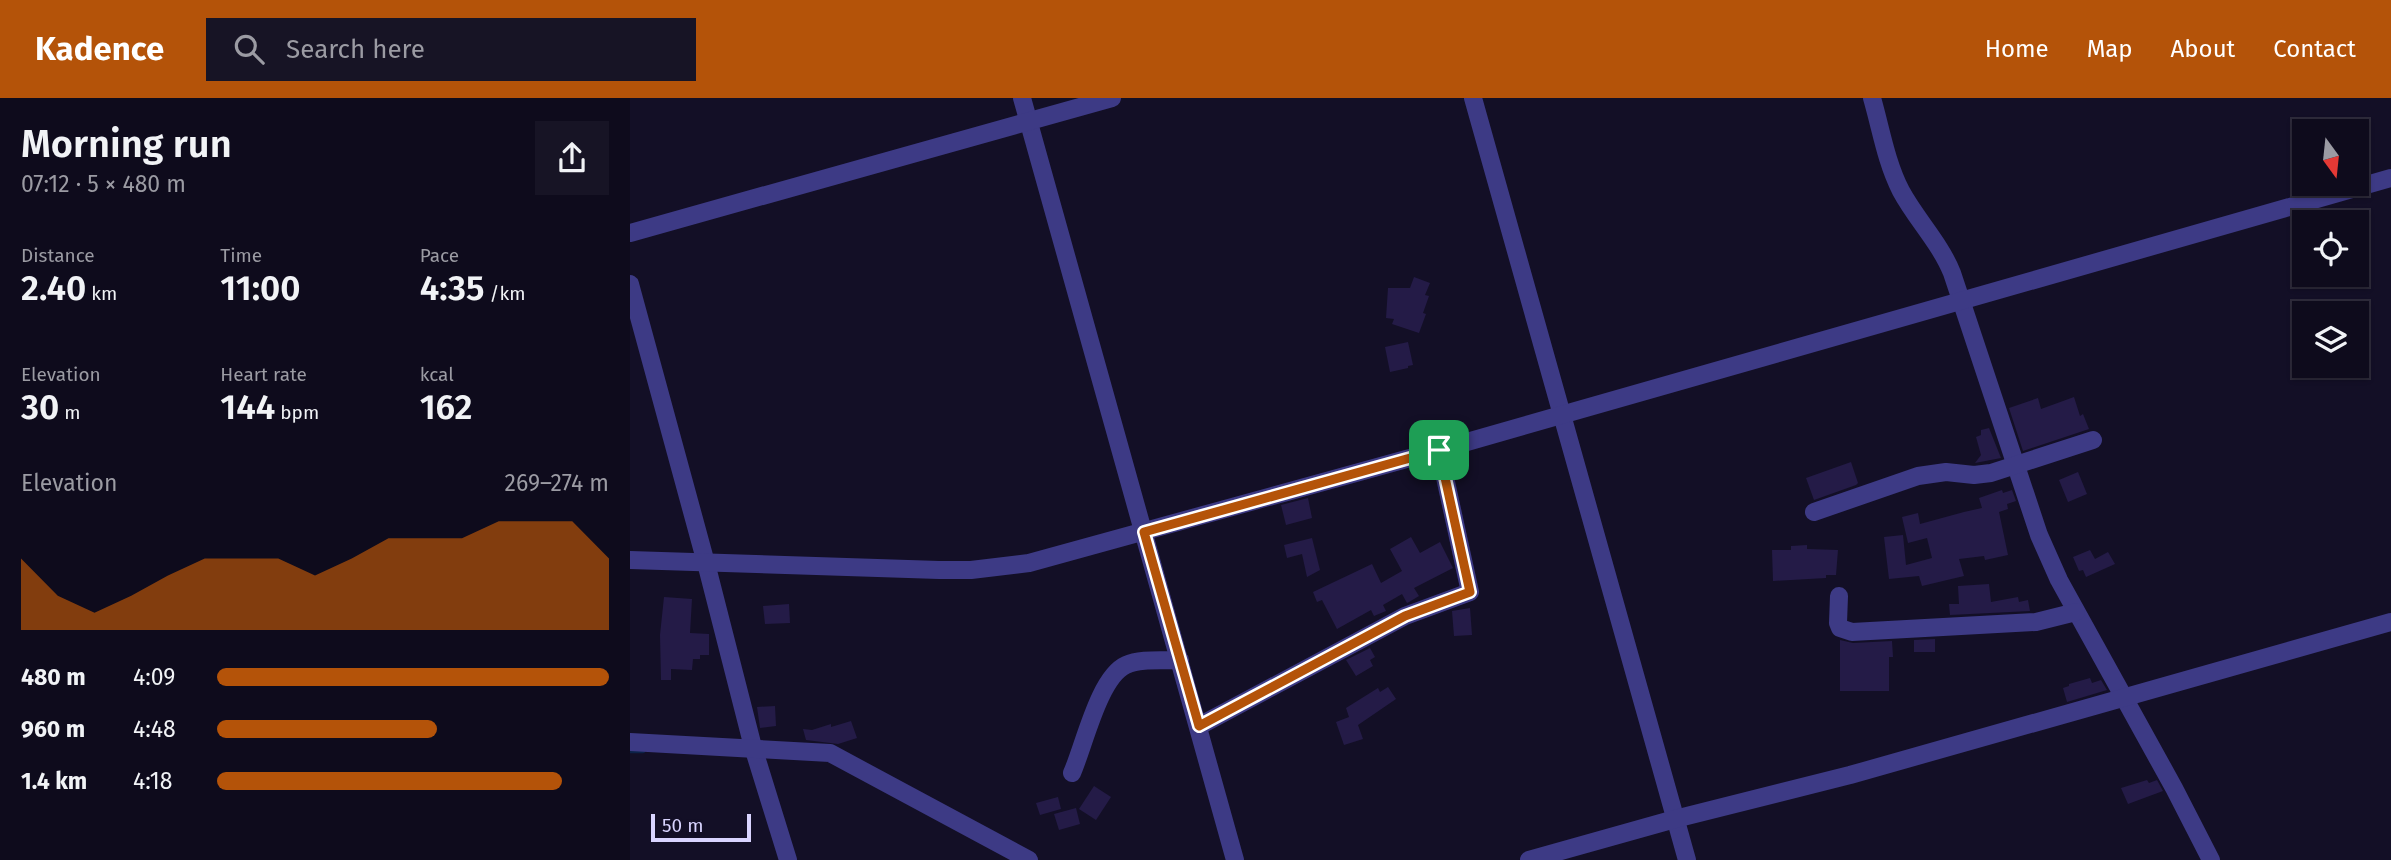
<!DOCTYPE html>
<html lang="en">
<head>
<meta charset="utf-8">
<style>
	:root { --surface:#0e0b1c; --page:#171425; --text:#f1f3f6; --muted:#9b9ba3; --line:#2e2b3b; --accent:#b45309 }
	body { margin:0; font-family:"Fira Sans",sans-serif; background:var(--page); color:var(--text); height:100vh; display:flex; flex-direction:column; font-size:26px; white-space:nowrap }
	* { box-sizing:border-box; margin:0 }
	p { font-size:23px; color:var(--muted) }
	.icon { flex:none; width:38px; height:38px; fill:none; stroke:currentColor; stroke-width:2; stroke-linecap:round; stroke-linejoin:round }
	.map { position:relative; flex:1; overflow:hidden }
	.panel { display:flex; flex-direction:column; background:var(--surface); width:630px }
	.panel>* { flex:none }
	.needle { width:46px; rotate:165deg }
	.fabs { position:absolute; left:1662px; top:21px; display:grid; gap:14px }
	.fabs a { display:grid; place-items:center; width:77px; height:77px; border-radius:0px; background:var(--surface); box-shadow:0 2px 5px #0004,0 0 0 2px var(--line); font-size:35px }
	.scale { position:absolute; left:21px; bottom:18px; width:100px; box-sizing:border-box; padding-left:7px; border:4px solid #d9d4ff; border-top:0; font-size:19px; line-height:24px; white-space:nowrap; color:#d9d4ff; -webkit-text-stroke:5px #130f26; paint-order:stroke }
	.pin { position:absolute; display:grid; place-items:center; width:60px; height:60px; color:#fff; margin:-30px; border-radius:14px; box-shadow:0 4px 10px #0006 }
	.round { display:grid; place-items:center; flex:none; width:74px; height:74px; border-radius:0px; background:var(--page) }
	.head { display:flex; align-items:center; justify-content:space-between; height:119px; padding:0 21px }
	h1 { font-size:38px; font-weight:600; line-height:52px }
	.stats { display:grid; grid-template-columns:repeat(3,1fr); gap:10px; height:119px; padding:7px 21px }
	.stats div { display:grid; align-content:center }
	.stats b { font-size:35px; font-weight:600 }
	.stats small { font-size:19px; font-weight:400 }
	.stats p { font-size:19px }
	.chart { height:196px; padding:14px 21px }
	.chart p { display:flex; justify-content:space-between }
	.chart svg { width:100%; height:126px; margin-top:7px; fill:var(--accent); opacity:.7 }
	ul { padding:0 21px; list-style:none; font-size:23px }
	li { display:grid; grid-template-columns:112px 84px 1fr; align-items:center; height:52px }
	li i { height:18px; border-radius:9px; background:var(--accent) }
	header { display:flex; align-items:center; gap:42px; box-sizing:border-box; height:98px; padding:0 35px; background:var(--accent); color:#fff }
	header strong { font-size:33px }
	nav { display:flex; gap:38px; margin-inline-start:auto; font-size:24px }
	.search { width:490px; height:63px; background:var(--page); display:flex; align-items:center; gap:18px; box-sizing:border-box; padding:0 24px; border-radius:0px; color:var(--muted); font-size:26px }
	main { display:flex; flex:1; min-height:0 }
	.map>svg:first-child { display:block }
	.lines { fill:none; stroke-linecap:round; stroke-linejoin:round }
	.stream { stroke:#0c2248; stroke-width:4.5 }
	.building { fill:#241b47 }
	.minor { stroke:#3d3a85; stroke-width:18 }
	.route-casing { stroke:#fff; stroke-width:14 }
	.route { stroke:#b45309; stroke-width:9 }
</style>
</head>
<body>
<header>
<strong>Kadence</strong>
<div class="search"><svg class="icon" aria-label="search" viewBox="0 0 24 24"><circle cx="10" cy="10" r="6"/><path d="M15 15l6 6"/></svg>Search here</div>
<nav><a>Home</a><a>Map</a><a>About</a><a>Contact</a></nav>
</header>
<main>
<section class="panel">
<div class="head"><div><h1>Morning run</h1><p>07:12 · 5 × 480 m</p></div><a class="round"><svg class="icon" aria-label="share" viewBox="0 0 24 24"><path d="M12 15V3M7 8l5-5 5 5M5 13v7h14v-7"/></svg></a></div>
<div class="stats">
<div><p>Distance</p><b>2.40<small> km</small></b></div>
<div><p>Time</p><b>11:00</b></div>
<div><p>Pace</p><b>4:35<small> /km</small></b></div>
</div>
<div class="stats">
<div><p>Elevation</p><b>30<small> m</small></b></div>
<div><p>Heart rate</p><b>144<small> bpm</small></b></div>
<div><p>kcal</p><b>162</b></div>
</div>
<div class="chart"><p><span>Elevation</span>269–274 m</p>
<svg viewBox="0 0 160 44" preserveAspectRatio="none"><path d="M0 44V19L10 32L20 38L30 32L40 25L50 19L60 19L70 19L80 25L90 19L100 12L110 12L120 12L130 6L140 6L150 6L160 19V44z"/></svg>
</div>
<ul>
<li><b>480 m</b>4:09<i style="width:100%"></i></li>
<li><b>960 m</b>4:48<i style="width:56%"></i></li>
<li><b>1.4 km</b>4:18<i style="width:88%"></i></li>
</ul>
</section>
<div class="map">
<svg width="1761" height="762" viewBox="0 0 1761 762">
	<rect width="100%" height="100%" fill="#130f26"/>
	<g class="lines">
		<!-- stream -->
		<polyline class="stream" points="0,653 13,653"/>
	</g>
	<!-- building -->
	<g class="building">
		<polygon points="784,179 800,185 795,197 799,198 793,215 796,216 789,235 762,226 764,221 756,220 758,190 780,190"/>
		<polygon points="778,244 783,267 778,268 778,270 760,274 755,249"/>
		<polygon points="1444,299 1450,318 1453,316 1459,331 1393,353 1379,310 1408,300 1411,311"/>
		<polygon points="1359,330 1371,360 1345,365 1351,357 1346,339 1351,337 1351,332"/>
		<polygon points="1221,364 1228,385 1226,387 1184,402 1176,380"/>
		<polygon points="1448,374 1457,396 1438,404 1429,382"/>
		<polygon points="1372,392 1373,395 1382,392 1386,403 1377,406 1378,411 1369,414 1378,457 1355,462 1354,458 1329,461 1334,478 1292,488 1289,478 1259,481 1254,439 1273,437 1276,467 1302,460 1297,440 1278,445 1272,419 1288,415 1290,426 1334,414 1352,410 1349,400"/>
		<polygon points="678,400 682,420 656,427 651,407"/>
		<polygon points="781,439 790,455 810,444 823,470 784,490 789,498 779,504 777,505 772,496 753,507 756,513 744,518 741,512 707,531 692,502 687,504 683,494 742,466 751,485 772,473 760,451"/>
		<polygon points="682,440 690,472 677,479 672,456 657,460 654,447"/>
		<polygon points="1177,447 1177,451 1208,452 1206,477 1196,477 1196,480 1143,483 1142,452 1161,452 1161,448"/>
		<polygon points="1460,452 1465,461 1478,454 1485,466 1456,479 1453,472 1449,473 1443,459"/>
		<polygon points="1359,486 1361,504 1388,499 1389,504 1398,502 1400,513 1320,517 1319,506 1329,506 1328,488"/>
		<polygon points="34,499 62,501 60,535 79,536 79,557 70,557 70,561 63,561 62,572 41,571 41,582 31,582 30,537"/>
		<polygon points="159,506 160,525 135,526 133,508"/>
		<polygon points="840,510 842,537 824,538 822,513"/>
		<polygon points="1305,541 1305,554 1284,554 1284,542"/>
		<polygon points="1210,542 1223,545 1262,543 1263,559 1259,559 1259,593 1210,593"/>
		<polygon points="740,550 745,559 740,562 743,568 726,578 716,562"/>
		<polygon points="1460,580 1462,585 1471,582 1477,592 1437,604 1433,590 1439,588 1439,586"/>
		<polygon points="758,589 766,601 728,627 733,641 714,647 706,624 719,619 716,610 748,590 750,594"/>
		<polygon points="145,608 146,628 130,630 127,609"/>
		<polygon points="221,623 227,640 208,646 176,642 173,631 182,632 201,626 201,629"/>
		<polygon points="1517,682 1519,685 1527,682 1533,693 1498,706 1491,690"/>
		<polygon points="464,688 481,699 466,722 449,711"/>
		<polygon points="428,699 431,711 410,717 406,705"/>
		<polygon points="446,710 450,726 429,732 424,716"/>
	</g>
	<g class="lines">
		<!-- minor -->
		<g class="minor">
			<polyline points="392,0 605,762"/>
			<polyline points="843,0 1057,762"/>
			<path d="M1242,0C1251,31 1256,64 1271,93C1286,121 1310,145 1322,175L1409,437L1429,482L1544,690L1581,762"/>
			<polyline points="0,135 482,0"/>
			<polyline points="0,186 76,465 123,649 158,762"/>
			<polyline points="1184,414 1288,378 1316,374 1344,377 1361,375 1463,342"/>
			<polyline points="0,462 309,472 341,472 399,465 809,352 1761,80"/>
			<polyline points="1209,498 1208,525 1210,530 1222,534 1406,524 1446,514"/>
			<polyline points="569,628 775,518 840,494 809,352"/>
			<polyline points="0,644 200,655 399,762"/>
			<path d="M442,675C454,648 469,579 496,567C511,560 533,563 550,562"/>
			<polyline points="899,762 1045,721 1220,677 1761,524"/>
		</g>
	</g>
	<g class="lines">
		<!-- route casing -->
		<g class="route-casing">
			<polygon id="route" points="809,352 840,494 775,518 569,628 514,434"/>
		</g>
		<!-- route -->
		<use href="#route" class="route"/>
	</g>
</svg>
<div class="fabs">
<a><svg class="needle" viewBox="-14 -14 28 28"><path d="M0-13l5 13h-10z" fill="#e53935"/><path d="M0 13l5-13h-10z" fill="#9b9ba3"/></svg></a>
<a><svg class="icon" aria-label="locate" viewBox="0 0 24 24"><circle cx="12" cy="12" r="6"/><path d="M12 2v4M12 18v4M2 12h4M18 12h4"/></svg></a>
<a><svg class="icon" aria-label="layers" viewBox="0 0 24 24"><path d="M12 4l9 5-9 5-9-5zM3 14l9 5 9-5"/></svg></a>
</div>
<div class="scale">50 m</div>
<div class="pin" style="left:809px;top:352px;background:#1e9e55"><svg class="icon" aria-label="arrive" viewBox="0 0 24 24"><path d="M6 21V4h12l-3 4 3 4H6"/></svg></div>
</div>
</main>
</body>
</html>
